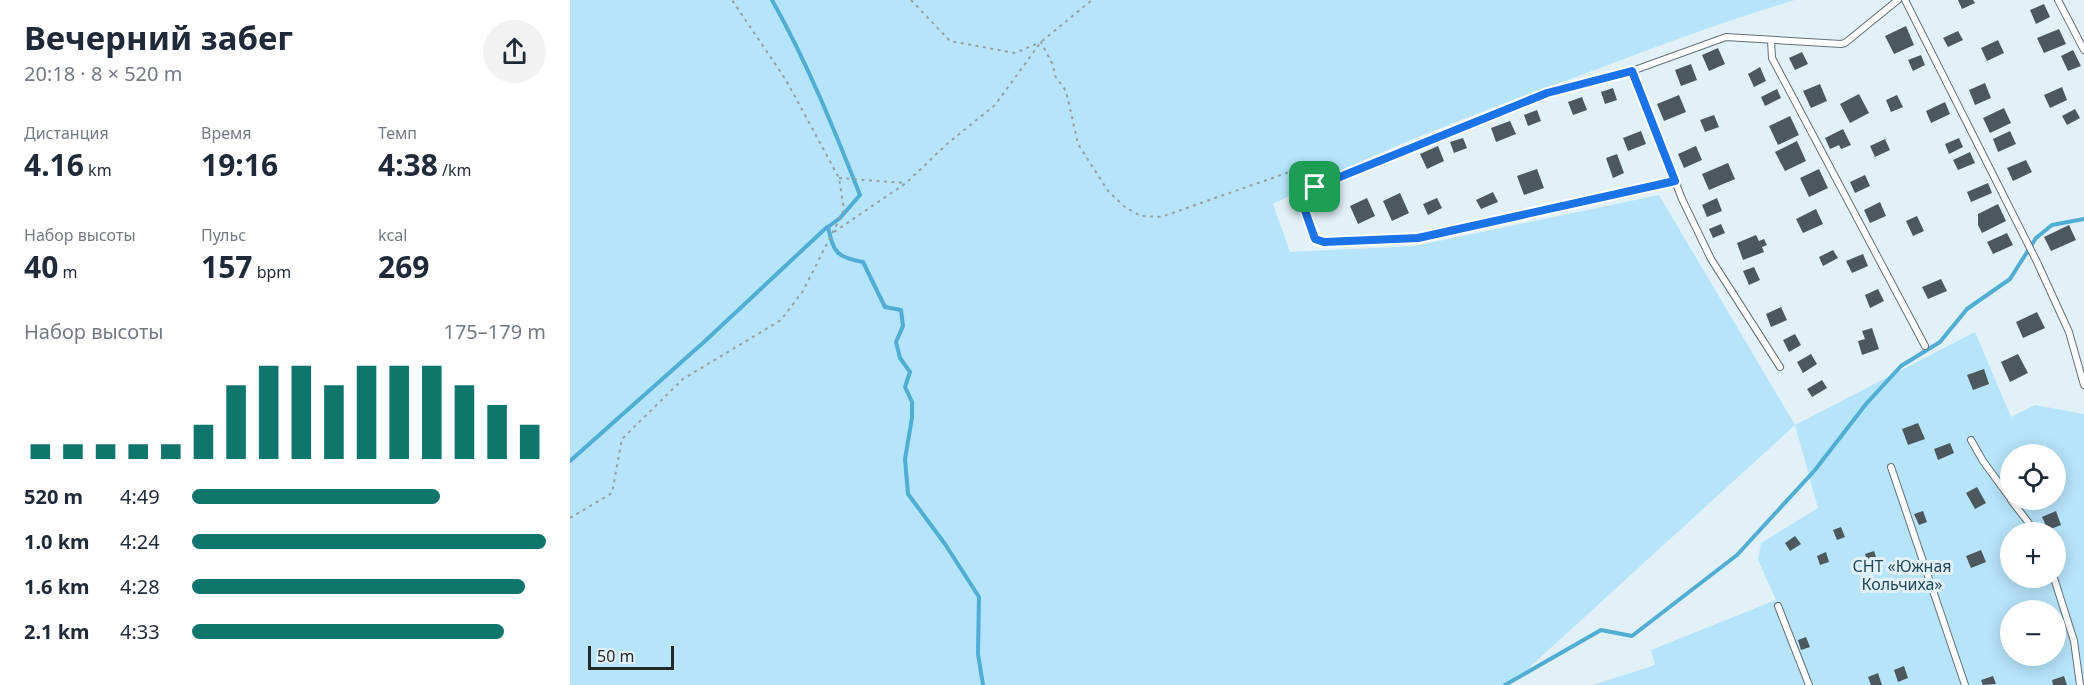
<!DOCTYPE html>
<html lang="ru">
<head>
<meta charset="utf-8">
<style>
	:root { --surface:#fff; --page:#f2f2f3; --text:#1f2937; --muted:#747a83; --accent:#0f766e }
	body { margin:0; font-family:"Noto Sans",sans-serif; background:var(--page); color:var(--text); height:100vh; display:flex; flex-direction:column; font-size:22px; white-space:nowrap }
	* { box-sizing:border-box; margin:0 }
	p { font-size:20px; color:var(--muted) }
	.icon { flex:none; width:33px; height:33px; fill:none; stroke:currentColor; stroke-width:2; stroke-linecap:round; stroke-linejoin:round }
	.map { position:relative; flex:1; overflow:hidden }
	.details { display:flex; flex-direction:column; background:var(--surface); width:570px }
	.details>* { flex:none }
	.controls { position:absolute; left:1430px; top:444px; display:grid; gap:12px }
	.controls a { display:grid; place-items:center; width:66px; height:66px; border-radius:50%; background:var(--surface); box-shadow:0 3px 15px #0003; font-size:30px }
	.scale { position:absolute; left:18px; bottom:15px; width:86px; box-sizing:border-box; padding-left:6px; border:3px solid #24292c; border-top:0; font-size:16px; line-height:21px; white-space:nowrap; color:#24292c; -webkit-text-stroke:4px #e2f1f8; paint-order:stroke }
	.pin { position:absolute; display:grid; place-items:center; width:51px; height:51px; color:#fff; margin:-26px; border-radius:12px; box-shadow:0 3px 9px #0006 }
	.round { display:grid; place-items:center; flex:none; width:63px; height:63px; border-radius:32px; background:var(--page) }
	.headline { display:flex; align-items:center; justify-content:space-between; height:102px; padding:0 24px }
	h1 { font-size:33px; font-weight:700; line-height:45px }
	.figures { display:grid; grid-template-columns:repeat(3,1fr); gap:9px; height:102px; padding:6px 24px }
	.figures div { display:grid; align-content:center }
	.figures b { font-size:30px; font-weight:700 }
	.figures small { font-size:16px; font-weight:400 }
	.figures p { font-size:16px }
	.chart { height:168px; padding:12px 24px }
	.chart p { display:flex; justify-content:space-between }
	.chart svg { width:100%; height:108px; margin-top:6px; stroke:var(--accent); stroke-width:6 }
	ul { padding:0 24px; list-style:none; font-size:20px }
	li { display:grid; grid-template-columns:96px 72px 1fr; align-items:center; height:45px }
	li i { height:15px; border-radius:8px; background:var(--accent) }
	main { display:flex; flex:1; min-height:0 }
	.map>svg:first-child { display:block }
	.green { fill:#b6e4fa; fill-rule:evenodd }
	.lines { fill:none; stroke-linecap:round; stroke-linejoin:round }
	.stream { stroke:#50aed4; stroke-width:4 }
	.building { fill:#4c585e }
	.lane-casing { stroke:#637076; stroke-width:8 }
	.path { stroke:#95a0a5; stroke-width:2; stroke-dasharray:3 4.5; stroke-linecap:butt }
	.lane { stroke:#fff; stroke-width:6 }
	.route-casing { stroke:#fff; stroke-width:12 }
	.route { stroke:#1a73e8; stroke-width:8 }
	.labels { text-anchor:middle; stroke-width:6; stroke-linejoin:round; paint-order:stroke }
	.park-label { font-size:16px; fill:#1e4758; stroke:#e2f1f8 }
</style>
</head>
<body>
<main>
<section class="details">
<div class="headline"><div><h1>Вечерний забег</h1><p>20:18 · 8 × 520 m</p></div><a class="round"><svg class="icon" aria-label="share" viewBox="0 0 24 24"><path d="M12 15V3M7 8l5-5 5 5M5 13v7h14v-7"/></svg></a></div>
<div class="figures">
<div><p>Дистанция</p><b>4.16<small> km</small></b></div>
<div><p>Время</p><b>19:16</b></div>
<div><p>Темп</p><b>4:38<small> /km</small></b></div>
</div>
<div class="figures">
<div><p>Набор высоты</p><b>40<small> m</small></b></div>
<div><p>Пульс</p><b>157<small> bpm</small></b></div>
<div><p>kcal</p><b>269</b></div>
</div>
<div class="chart"><p><span>Набор высоты</span>175–179 m</p>
<svg viewBox="0 0 160 44" preserveAspectRatio="none"><path d="M5 44V38M15 44V38M25 44V38M35 44V38M45 44V38M55 44V30M65 44V14M75 44V6M85 44V6M95 44V14M105 44V6M115 44V6M125 44V6M135 44V14M145 44V22M155 44V30"/></svg>
</div>
<ul>
<li><b>520 m</b>4:49<i style="width:70%"></i></li>
<li><b>1.0 km</b>4:24<i style="width:100%"></i></li>
<li><b>1.6 km</b>4:28<i style="width:94%"></i></li>
<li><b>2.1 km</b>4:33<i style="width:88%"></i></li>
</ul>
</section>
<div class="map">
<svg width="1514" height="685" viewBox="0 0 1514 685">
	<rect width="100%" height="100%" fill="#e2f1f8"/>
	<!-- green -->
	<path class="green" d="M0,0H1225C1151,22 1078,50 1006,77C903,114 800,153 703,204L720,252L845,246L1089,195L1225,425L1405,332L1441,417L1465,405L1514,414V685H1023L1085,665L1081,650L1206,600L1188,560L1191,543L1248,508L1225,425L940,685H0ZM1440,454H1485V500H1440ZM1440,532H1485V578H1440ZM1440,610H1485V656H1440Z"/>
	<g class="lines">
		<!-- stream -->
		<g class="stream">
			<path d="M202,0C237,62 264,129 290,195L270,218L258,227C264,253 266,257 293,262L315,307L331,310L333,326L326,342L330,358L340,372L335,387L342,402V418L335,459L338,494L375,544L409,597L408,654L413,685"/>
			<polyline points="0,461 134,342 257,227"/>
			<polyline points="935,685 1031,630 1062,636 1167,555 1245,470 1296,404 1331,366 1370,342 1397,309 1440,279 1466,238 1482,225 1514,219"/>
		</g>
	</g>
	<!-- building -->
	<g class="building">
		<polygon points="1388,0 1403,0 1405,3 1392,9"/>
		<polygon points="1474,4 1480,17 1466,24 1460,10"/>
		<polygon points="1336,26 1344,45 1324,54 1315,36"/>
		<polygon points="1489,29 1496,44 1474,53 1467,38"/>
		<polygon points="1388,31 1393,40 1378,47 1373,38"/>
		<polygon points="1428,40 1434,53 1417,61 1411,48"/>
		<polygon points="1148,48 1155,64 1139,71 1132,55"/>
		<polygon points="1503,50 1511,66 1498,71 1491,56"/>
		<polygon points="1232,52 1238,64 1225,70 1219,58"/>
		<polygon points="1351,55 1355,65 1343,71 1338,60"/>
		<polygon points="1121,64 1127,80 1111,86 1105,70"/>
		<polygon points="1190,67 1196,81 1184,87 1178,74"/>
		<polygon points="1415,83 1421,98 1405,105 1399,90"/>
		<polygon points="1250,84 1257,101 1241,108 1233,91"/>
		<polygon points="1492,87 1497,100 1480,108 1474,95"/>
		<polygon points="1043,88 1047,100 1035,104 1031,92"/>
		<polygon points="1207,89 1211,98 1195,106 1191,97"/>
		<polygon points="1289,94 1299,113 1280,123 1270,104"/>
		<polygon points="1109,95 1116,112 1094,121 1087,104"/>
		<polygon points="1327,95 1333,107 1321,112 1316,100"/>
		<polygon points="1012,97 1017,110 1003,115 998,102"/>
		<polygon points="1375,102 1380,114 1361,123 1356,111"/>
		<polygon points="1434,108 1441,123 1420,133 1413,118"/>
		<polygon points="1505,109 1510,118 1497,125 1492,116"/>
		<polygon points="967,110 971,121 958,126 954,115"/>
		<polygon points="1144,115 1149,127 1135,132 1130,120"/>
		<polygon points="1220,116 1229,135 1208,145 1199,126"/>
		<polygon points="940,121 946,134 926,142 921,128"/>
		<polygon points="1273,129 1281,145 1271,149 1269,145 1260,149 1255,138"/>
		<polygon points="1071,131 1076,144 1058,151 1053,138"/>
		<polygon points="1440,131 1446,144 1428,152 1423,139"/>
		<polygon points="893,138 897,148 884,153 880,142"/>
		<polygon points="1389,138 1393,147 1379,154 1375,144"/>
		<polygon points="1315,139 1320,150 1305,157 1300,146"/>
		<polygon points="1227,141 1236,161 1215,171 1205,152"/>
		<polygon points="868,146 874,161 857,169 850,154"/>
		<polygon points="1126,146 1132,160 1114,168 1108,154"/>
		<polygon points="1400,152 1405,163 1388,170 1383,160"/>
		<polygon points="1047,154 1054,173 1043,178 1036,158"/>
		<polygon points="1456,160 1462,172 1443,181 1437,168"/>
		<polygon points="1158,163 1165,179 1139,190 1132,174"/>
		<polygon points="967,169 974,188 954,195 947,176"/>
		<polygon points="1249,169 1258,188 1239,197 1230,178"/>
		<polygon points="1295,175 1300,186 1285,193 1280,182"/>
		<polygon points="1418,183 1422,193 1401,202 1397,192"/>
		<polygon points="923,192 928,202 911,209 906,200"/>
		<polygon points="830,193 839,213 822,221 813,201"/>
		<polygon points="797,198 805,216 788,224 780,206"/>
		<polygon points="867,198 872,208 858,215 853,204"/>
		<polygon points="1147,198 1152,211 1137,217 1132,205"/>
		<polygon points="1310,202 1316,216 1300,223 1294,210"/>
		<polygon points="1428,204 1436,221 1412,233 1408,225 1408,214"/>
		<polygon points="1246,209 1253,224 1233,233 1226,219"/>
		<polygon points="1347,216 1354,231 1343,236 1336,221"/>
		<polygon points="1151,224 1155,233 1143,238 1139,229"/>
		<polygon points="1499,225 1506,240 1481,251 1474,237"/>
		<polygon points="1437,233 1443,245 1423,254 1417,242"/>
		<polygon points="1186,235 1189,241 1194,239 1197,245 1192,247 1194,252 1173,260 1167,243"/>
		<polygon points="1263,250 1268,258 1253,266 1249,257"/>
		<polygon points="1293,254 1298,266 1282,273 1276,261"/>
		<polygon points="1184,267 1190,280 1179,285 1173,271"/>
		<polygon points="1371,279 1377,291 1358,299 1352,287"/>
		<polygon points="1308,289 1314,301 1300,308 1295,295"/>
		<polygon points="1211,307 1217,320 1201,327 1196,314"/>
		<polygon points="1467,312 1475,328 1453,338 1446,322"/>
		<polygon points="1302,328 1309,349 1292,355 1288,341 1295,339 1292,331"/>
		<polygon points="1225,334 1231,345 1219,352 1213,340"/>
		<polygon points="1241,354 1247,364 1233,373 1227,362"/>
		<polygon points="1448,354 1458,373 1440,382 1431,362"/>
		<polygon points="1414,369 1419,384 1403,390 1397,375"/>
		<polygon points="1252,380 1257,388 1242,397 1237,389"/>
		<polygon points="1348,423 1355,439 1338,445 1332,429"/>
		<polygon points="1380,443 1384,453 1368,460 1364,449"/>
		<polygon points="1407,487 1416,503 1405,509 1396,493"/>
		<polygon points="1353,511 1357,522 1349,525 1344,514"/>
		<polygon points="1486,511 1491,525 1478,530 1472,517"/>
		<polygon points="1271,527 1275,537 1267,540 1263,530"/>
		<polygon points="1225,536 1231,544 1220,551 1215,543"/>
		<polygon points="1411,550 1416,562 1401,568 1396,556"/>
		<polygon points="1304,551 1307,560 1298,563 1295,554"/>
		<polygon points="1256,552 1259,562 1250,565 1247,556"/>
		<polygon points="1236,637 1240,647 1231,650 1228,640"/>
		<polygon points="1334,666 1338,678 1328,682 1324,670"/>
		<polygon points="1308,673 1312,685 1301,685 1298,677"/>
		<polygon points="1423,676 1426,684 1413,685 1411,680"/>
		<polygon points="1494,676 1497,685 1483,685 1482,680"/>
	</g>
	<g class="lines">
		<!-- lane casing -->
		<g class="lane-casing">
			<g id="lane">
				<polyline points="1335,0 1467,262 1499,332 1514,385"/>
				<polyline points="1488,0 1514,50"/>
				<polyline points="1201,40 1202,58 1355,346"/>
				<polyline points="1062,71 1112,199 1141,259 1210,367"/>
				<polyline points="1105,181 848,238 749,241 745,239 743,235 732,202 738,192 745,187 977,93 1062,71 1156,37 1271,44 1275,43 1328,0"/>
				<polyline points="1401,440 1413,461 1440,498"/>
				<polyline points="1321,467 1395,685"/>
				<polyline points="1441,500 1458,522 1464,532"/>
				<polyline points="1484,578 1504,641 1510,685"/>
				<polyline points="1208,606 1239,685"/>
			</g>
		</g>
		<!-- path -->
		<g class="path">
			<polyline points="341,0 380,41 445,53 471,42 483,65 485,76 496,91 508,144 538,191 555,207 571,216 591,217 728,169 739,180"/>
			<polyline points="269,178 334,183"/>
			<polyline points="264,232 336,183 377,144 425,105 471,42 522,0"/>
			<polyline points="0,518 42,493 52,439 113,379 211,320 233,291 274,210 269,178 216,80 162,0"/>
		</g>
		<!-- lane -->
		<use href="#lane" class="lane"/>
	</g>
	<g class="lines">
		<!-- route casing -->
		<g class="route-casing">
			<polygon id="route" points="1062,71 1105,181 848,238 754,242 745,239 732,202 738,192 745,187 977,93"/>
		</g>
		<!-- route -->
		<use href="#route" class="route"/>
	</g>
	<g class="labels">
		<!-- park labels -->
		<g class="park-label">
			<text x="1332" y="572">СНТ «Южная<tspan x="1332" dy="18">Кольчиха»</tspan></text>
		</g>
	</g>
</svg>
<div class="controls">
<a><svg class="icon" aria-label="locate" viewBox="0 0 24 24"><circle cx="12" cy="12" r="6"/><path d="M12 2v4M12 18v4M2 12h4M18 12h4"/></svg></a>
<a>+</a>
<a>−</a>
</div>
<div class="scale">50 m</div>
<div class="pin" style="left:745px;top:187px;background:#1e9e55"><svg class="icon" aria-label="arrive" viewBox="0 0 24 24"><path d="M6 21V4h12l-3 4 3 4H6"/></svg></div>
</div>
</main>
</body>
</html>
